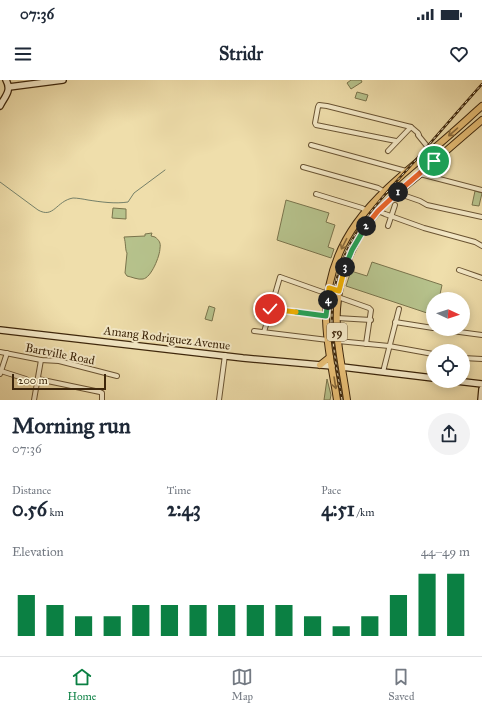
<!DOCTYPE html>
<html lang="en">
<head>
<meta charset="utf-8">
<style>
	:root { --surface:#fff; --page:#f2f2f3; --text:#1f2937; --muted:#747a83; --line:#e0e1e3; --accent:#0b8043 }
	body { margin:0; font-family:"IM FELL Great Primer",serif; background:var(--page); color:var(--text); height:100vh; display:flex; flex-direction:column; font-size:15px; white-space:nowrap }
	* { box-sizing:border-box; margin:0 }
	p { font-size:13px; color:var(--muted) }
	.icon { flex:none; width:22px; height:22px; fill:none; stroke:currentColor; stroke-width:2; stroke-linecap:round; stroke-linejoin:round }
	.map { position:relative; height:320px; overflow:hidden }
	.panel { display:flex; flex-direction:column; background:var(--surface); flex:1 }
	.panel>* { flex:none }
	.needle { width:26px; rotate:93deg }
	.buttons { position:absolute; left:426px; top:212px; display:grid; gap:8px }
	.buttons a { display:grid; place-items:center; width:44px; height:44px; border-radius:50%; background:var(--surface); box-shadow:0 2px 10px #0003; font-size:20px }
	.scale { position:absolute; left:12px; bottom:10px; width:94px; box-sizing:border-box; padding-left:4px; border:2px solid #3d260b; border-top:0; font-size:11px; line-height:14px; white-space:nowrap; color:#3d260b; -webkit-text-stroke:3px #f5eac8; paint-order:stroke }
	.pin { position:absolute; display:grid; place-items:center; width:34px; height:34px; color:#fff; margin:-17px; border:2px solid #fff; border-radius:50%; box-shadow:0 1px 4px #0007 }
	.km { position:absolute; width:20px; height:20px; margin:-10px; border-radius:50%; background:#222; color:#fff; font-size:11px; line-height:20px; text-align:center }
	.round { display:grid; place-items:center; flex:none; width:42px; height:42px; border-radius:21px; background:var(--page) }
	.headline { display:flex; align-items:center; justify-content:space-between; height:68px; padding:0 12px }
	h1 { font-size:22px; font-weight:800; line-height:30px }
	.figures { display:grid; grid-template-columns:repeat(3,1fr); gap:6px; height:68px; padding:4px 12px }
	.figures div { display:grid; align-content:center }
	.figures b { font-size:20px; font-weight:800 }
	.figures small { font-size:11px; font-weight:400 }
	.figures p { font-size:11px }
	.chart { height:112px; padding:8px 12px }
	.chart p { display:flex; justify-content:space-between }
	.chart svg { width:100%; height:72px; margin-top:4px; stroke:var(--accent); stroke-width:6 }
	.status { display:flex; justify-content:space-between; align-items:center; height:28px; padding:0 20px; background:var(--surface); direction:ltr }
	.status svg { height:11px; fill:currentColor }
	header { display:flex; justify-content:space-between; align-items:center; height:52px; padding:0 12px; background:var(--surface); font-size:18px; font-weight:800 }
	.dock { display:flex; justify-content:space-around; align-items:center; height:56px; border-top:1px solid var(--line); background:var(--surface); font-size:11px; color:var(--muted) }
	.dock a { display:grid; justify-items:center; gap:2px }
	.dock .current { color:var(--accent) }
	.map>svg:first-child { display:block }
	.green { fill:#b6c28c; stroke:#7a744c }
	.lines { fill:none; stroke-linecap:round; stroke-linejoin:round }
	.stream { stroke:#758069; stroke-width:1 }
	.street-casing { stroke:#6a5433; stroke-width:6 }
	.secondary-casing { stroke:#3d260b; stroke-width:8 }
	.primary-casing { stroke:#3d260b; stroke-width:8 }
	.street { stroke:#f5eac8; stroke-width:4 }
	.secondary { stroke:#f5eac8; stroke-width:5.5 }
	.primary { stroke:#e8bf76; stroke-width:6 }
	.rail-casing { stroke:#3d260b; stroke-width:2.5 }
	.rail { stroke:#f5eac8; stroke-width:1; stroke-dasharray:3; stroke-linecap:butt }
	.oneway { stroke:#8a6b3b }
	.split-1-casing { stroke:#fff; stroke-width:8 }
	.split-2-casing { stroke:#fff; stroke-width:8 }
	.split-3-casing { stroke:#fff; stroke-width:8 }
	.split-4-casing { stroke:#fff; stroke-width:8 }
	.split-5-casing { stroke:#fff; stroke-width:8 }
	.split-6-casing { stroke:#fff; stroke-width:8 }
	.split-1 { stroke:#f0652b; stroke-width:5 }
	.split-2 { stroke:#f0652b; stroke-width:5 }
	.split-3 { stroke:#22a559; stroke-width:5 }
	.split-4 { stroke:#f5b400; stroke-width:5 }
	.split-5 { stroke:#22a559; stroke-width:5 }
	.split-6 { stroke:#f5b400; stroke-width:5 }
	.labels { text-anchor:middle; stroke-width:4; stroke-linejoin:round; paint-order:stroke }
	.shield { fill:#f5eac8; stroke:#746144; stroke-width:1 }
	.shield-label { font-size:11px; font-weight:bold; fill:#3d260b }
	.street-label { font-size:12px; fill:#3d260b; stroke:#f5eac8 }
</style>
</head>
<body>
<div class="status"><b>07:36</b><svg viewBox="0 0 49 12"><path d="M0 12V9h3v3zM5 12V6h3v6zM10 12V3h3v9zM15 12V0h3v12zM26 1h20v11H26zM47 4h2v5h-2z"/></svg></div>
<header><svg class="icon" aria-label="menu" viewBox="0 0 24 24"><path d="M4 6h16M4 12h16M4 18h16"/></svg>Stridr<svg class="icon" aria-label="heart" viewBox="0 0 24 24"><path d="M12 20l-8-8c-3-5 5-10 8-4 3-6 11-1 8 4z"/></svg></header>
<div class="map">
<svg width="482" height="320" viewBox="0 0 482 320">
	<rect width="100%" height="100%" fill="#efdeab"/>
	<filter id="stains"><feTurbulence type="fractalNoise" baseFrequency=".005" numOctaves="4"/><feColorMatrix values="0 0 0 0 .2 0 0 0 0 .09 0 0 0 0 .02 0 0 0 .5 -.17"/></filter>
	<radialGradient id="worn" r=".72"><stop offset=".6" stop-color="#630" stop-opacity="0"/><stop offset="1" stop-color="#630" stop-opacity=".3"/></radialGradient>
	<!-- green -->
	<g class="green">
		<polygon points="351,0 361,0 362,2 351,9 347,3"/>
		<polygon points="357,12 368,15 366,21 355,18"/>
		<polygon points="475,111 482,113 479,126 472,125"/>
		<polygon points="286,120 329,133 326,142 335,145 328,167 334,169 331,178 277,160"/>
		<polygon points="113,128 126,129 126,139 112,138"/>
		<path d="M152,153L151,156L155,157C159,160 161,163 160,168C160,176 151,198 143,199C138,200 132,197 127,196L125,193L127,173C125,170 126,163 124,157L145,156V154Z"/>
		<polygon points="372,182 442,205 439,219 433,219 433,235 346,206 351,191 367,196"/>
		<polygon points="209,226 215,228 212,241 205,239"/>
		<polygon points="327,299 331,315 330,320 324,320"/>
	</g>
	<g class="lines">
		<!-- stream -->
		<path class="stream" d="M0,102L38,130C54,139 56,121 73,118C77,118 83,119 88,120C101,122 115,124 128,122L134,113L165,90"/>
		<!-- street casing -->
		<g class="street-casing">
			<g id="street">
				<polyline points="418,55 431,71"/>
				<polyline points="396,61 316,45 315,43 318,27 319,25 327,26 411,47 418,53 419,55"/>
				<polyline points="311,65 406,91"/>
				<polyline points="388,71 411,47"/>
				<polyline points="303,87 378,108 383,111"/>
				<polyline points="420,94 482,110"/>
				<polyline points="397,113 420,121 427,125 482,137"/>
				<polyline points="316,114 362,128 365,130"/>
				<polyline points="378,131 385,134 424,148 475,162 482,166"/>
				<polyline points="388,146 395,125"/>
				<polyline points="459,190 482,198"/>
				<polyline points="338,217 369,228 371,230 366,264"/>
				<polyline points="270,229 326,236"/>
				<polyline points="337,238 371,240"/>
				<polyline points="395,242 433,248"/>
				<polyline points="437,249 482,255"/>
				<polyline points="254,251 328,260"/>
				<polyline points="264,252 280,197 328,214"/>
				<polyline points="338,261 389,266 433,274"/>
				<polyline points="0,272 41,280 59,281 117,296"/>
				<polyline points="463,278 482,279"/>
				<polyline points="1,291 26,299"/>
				<polyline points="383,292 399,229"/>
				<polyline points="0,294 7,273"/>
				<polyline points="38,299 100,312 102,313 102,320"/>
				<polyline points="34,320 41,280"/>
				<polyline points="219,320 225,275"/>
			</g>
		</g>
		<!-- secondary casing -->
		<g class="secondary-casing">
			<g id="secondary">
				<polyline points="9,7 63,0"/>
				<path d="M0,26C5,16 12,11 6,0"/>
				<polyline points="0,250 243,278 332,286"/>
				<polyline points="342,287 433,298"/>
				<polyline points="456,301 482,304"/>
				<polyline points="481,320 482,309"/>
			</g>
		</g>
		<!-- primary casing -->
		<g class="primary-casing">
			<g id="primary">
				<polyline points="320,285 330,277"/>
				<path d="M337,320C333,292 326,264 326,236C328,159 371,120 427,74C446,59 464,42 482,26"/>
				<path d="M347,320C343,290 335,259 337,229C339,193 354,157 379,130C391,117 406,106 420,94C440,76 461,58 482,40"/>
			</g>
		</g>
		<!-- street -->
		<use href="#street" class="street"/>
		<!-- secondary -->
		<use href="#secondary" class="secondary"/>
		<!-- primary -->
		<use href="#primary" class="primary"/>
		<!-- rail casing -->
		<g class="rail-casing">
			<path id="rail" d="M342,320C337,287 329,254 333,221C339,161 376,124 414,82C436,56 459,30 482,4"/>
		</g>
		<!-- rail -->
		<use href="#rail" class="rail"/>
	</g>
	<!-- one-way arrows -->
	<defs><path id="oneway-shaft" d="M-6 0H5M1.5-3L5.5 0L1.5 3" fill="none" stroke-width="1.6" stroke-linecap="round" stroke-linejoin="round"/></defs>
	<g class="oneway">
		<use href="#oneway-shaft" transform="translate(453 52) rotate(139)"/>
		<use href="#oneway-shaft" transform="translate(344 164) rotate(117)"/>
		<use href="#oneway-shaft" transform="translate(335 303) rotate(81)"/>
	</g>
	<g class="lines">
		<!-- split-1 casing -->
		<g class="split-1-casing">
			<polyline id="split-1" points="398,112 434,81"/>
		</g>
		<!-- split-2 casing -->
		<g class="split-2-casing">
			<polyline id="split-2" points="366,146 378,131 398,112"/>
		</g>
		<!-- split-3 casing -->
		<g class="split-3-casing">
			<polyline id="split-3" points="345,187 352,170 366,146"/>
		</g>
		<!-- split-4 casing -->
		<g class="split-4-casing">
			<polyline id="split-4" points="328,220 329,208 339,211 345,187"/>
		</g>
		<!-- split-5 casing -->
		<g class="split-5-casing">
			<polyline id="split-5" points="296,232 326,236 328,220"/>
		</g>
		<!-- split-6 casing -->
		<g class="split-6-casing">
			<polyline id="split-6" points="270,229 296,232"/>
		</g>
		<!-- split-1 -->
		<use href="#split-1" class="split-1"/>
		<!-- split-2 -->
		<use href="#split-2" class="split-2"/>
		<!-- split-3 -->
		<use href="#split-3" class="split-3"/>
		<!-- split-4 -->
		<use href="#split-4" class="split-4"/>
		<!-- split-5 -->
		<use href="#split-5" class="split-5"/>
		<!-- split-6 -->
		<use href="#split-6" class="split-6"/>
	</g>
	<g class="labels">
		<!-- shield labels -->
		<rect class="shield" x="327" y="243" width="20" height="18" rx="3"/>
		<g class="shield-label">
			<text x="337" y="256">59</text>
		</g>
		<!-- street labels -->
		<g class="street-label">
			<text transform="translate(167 258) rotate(7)" y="4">Amang Rodriguez Avenue</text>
			<text transform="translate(60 274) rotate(11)" y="4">Bartville Road</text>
		</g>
	</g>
	<rect width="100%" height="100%" filter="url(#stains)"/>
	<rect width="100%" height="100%" fill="url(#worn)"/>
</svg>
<div class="buttons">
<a><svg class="needle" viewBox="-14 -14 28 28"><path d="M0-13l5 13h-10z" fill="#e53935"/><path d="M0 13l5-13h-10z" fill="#747a83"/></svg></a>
<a><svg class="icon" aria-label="locate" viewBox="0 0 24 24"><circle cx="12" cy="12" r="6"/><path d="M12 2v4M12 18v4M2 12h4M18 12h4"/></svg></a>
</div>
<div class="scale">200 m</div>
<div class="pin" style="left:434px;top:81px;background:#1e9e55"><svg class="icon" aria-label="arrive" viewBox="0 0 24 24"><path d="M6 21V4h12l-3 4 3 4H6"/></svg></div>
<div class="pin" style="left:270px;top:229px;background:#d93025"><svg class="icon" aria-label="check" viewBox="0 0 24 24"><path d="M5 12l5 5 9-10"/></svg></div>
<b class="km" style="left:398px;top:112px">1</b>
<b class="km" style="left:366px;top:146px">2</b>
<b class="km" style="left:345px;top:187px">3</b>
<b class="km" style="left:328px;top:220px">4</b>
</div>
<section class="panel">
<div class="headline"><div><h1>Morning run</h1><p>07:36</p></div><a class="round"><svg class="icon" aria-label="share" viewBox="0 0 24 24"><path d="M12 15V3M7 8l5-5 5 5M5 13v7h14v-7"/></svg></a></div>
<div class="figures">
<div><p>Distance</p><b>0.56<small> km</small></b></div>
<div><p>Time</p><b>2:43</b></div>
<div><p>Pace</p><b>4:51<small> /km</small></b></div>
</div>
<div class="chart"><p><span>Elevation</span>44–49 m</p>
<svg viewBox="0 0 160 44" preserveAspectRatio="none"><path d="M5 44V19M15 44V25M25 44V32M35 44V32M45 44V25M55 44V25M65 44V25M75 44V25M85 44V25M95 44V25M105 44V32M115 44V38M125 44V32M135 44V19M145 44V6M155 44V6"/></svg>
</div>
</section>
<nav class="dock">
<a class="current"><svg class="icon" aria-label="home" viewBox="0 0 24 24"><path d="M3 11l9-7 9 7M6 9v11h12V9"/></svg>Home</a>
<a><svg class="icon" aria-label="map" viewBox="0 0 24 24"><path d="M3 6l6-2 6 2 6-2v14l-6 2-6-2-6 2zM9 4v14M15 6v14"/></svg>Map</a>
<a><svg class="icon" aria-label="saved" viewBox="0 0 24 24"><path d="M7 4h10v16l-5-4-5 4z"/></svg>Saved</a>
</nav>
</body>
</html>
